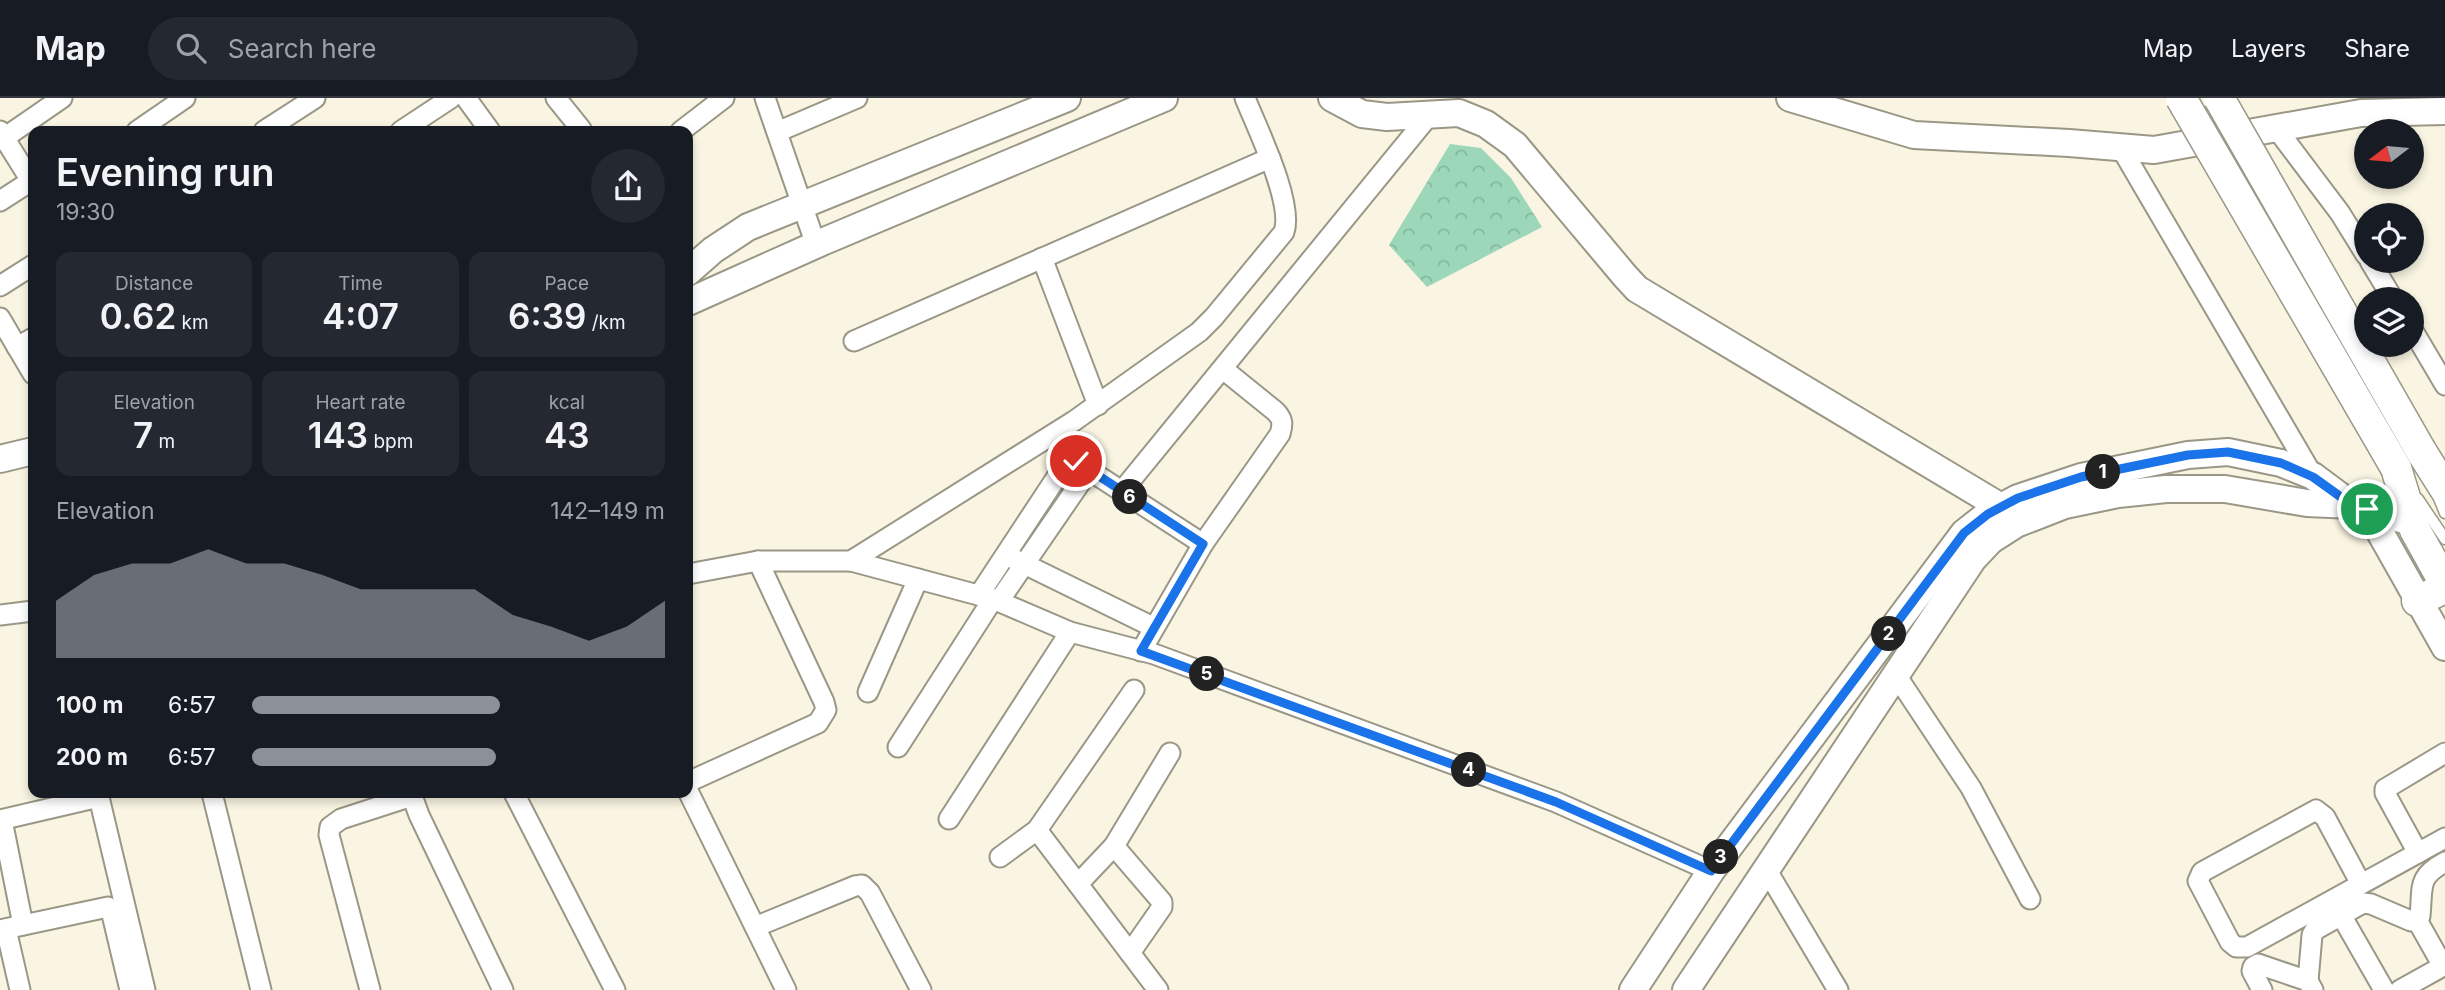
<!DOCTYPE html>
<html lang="en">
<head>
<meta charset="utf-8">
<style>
	:root { --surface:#171b24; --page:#242831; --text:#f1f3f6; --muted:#9ea1a6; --line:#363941; --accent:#8c9099 }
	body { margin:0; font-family:Inter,sans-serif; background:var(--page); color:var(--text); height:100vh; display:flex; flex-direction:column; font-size:26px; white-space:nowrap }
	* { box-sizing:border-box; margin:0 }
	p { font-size:23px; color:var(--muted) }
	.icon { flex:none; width:38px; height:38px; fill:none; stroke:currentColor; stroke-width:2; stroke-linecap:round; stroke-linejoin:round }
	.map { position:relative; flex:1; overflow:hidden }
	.panel { position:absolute; left:28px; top:28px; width:665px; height:672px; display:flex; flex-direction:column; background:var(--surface); border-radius:14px; box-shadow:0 4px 10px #0003 }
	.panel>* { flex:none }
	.needle { width:46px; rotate:254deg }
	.tools { position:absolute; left:2354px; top:21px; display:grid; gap:14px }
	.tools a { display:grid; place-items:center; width:70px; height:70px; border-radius:50%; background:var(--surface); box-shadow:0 4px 10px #0003; font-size:35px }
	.pin { position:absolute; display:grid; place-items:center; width:60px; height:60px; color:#fff; margin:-30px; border:4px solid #fff; border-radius:50%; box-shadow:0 2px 7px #0007 }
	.km { position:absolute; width:35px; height:35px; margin:-18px; border-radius:50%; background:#222; color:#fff; font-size:19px; line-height:35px; text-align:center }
	.round { display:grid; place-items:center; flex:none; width:74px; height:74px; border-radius:37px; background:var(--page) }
	.head { display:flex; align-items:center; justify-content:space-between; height:119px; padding:0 28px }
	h1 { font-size:38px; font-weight:600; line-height:52px }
	.stats { display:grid; grid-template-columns:repeat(3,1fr); gap:10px; height:119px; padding:7px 28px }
	.stats div { display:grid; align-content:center; border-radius:14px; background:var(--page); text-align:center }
	.stats b { font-size:35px; font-weight:600 }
	.stats small { font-size:19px; font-weight:400 }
	.stats p { font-size:19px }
	.chart { height:196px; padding:14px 28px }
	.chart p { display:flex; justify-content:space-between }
	.chart svg { width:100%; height:126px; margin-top:7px; fill:var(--accent); opacity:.7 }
	ul { padding:0 28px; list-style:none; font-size:23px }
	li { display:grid; grid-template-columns:112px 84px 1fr; align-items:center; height:52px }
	li i { height:18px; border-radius:9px; background:var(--accent) }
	header { display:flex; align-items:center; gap:42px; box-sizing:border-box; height:98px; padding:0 35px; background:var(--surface); border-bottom:2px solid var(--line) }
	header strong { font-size:33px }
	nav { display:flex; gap:38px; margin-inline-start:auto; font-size:24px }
	.search { width:490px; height:63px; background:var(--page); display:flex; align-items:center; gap:18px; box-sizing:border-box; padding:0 24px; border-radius:38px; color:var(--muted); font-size:26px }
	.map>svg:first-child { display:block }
	.forest { fill:url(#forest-crowns) }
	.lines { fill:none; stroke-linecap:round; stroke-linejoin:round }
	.lane-casing { stroke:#9a9786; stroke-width:13 }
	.street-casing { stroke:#9a9786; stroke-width:23 }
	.secondary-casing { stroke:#9a9786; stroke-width:30 }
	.primary-casing { stroke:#9a9786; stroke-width:33 }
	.lane { stroke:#fff; stroke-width:10 }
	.street { stroke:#fff; stroke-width:19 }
	.secondary { stroke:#fff; stroke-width:26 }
	.primary { stroke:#fff; stroke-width:30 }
	.primary-bridge-casing { stroke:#9a9786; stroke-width:33; stroke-linecap:butt }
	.primary-bridge { stroke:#fff; stroke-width:30 }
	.route-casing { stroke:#fff; stroke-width:14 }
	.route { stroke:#1a73e8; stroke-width:9 }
</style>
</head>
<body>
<header>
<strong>Map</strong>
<div class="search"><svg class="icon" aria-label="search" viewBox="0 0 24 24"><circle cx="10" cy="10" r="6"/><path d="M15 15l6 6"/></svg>Search here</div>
<nav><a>Map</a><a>Layers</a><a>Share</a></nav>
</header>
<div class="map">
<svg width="2445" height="892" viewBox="0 0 2445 892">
	<defs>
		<pattern id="forest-crowns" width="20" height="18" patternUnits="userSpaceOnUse" patternTransform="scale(1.75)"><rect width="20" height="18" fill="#9bd7b8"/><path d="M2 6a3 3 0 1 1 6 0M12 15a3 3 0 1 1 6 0" fill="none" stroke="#85b89d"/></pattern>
	</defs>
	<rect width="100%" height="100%" fill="#f9f5e2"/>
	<!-- forest -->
	<polygon class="forest" points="1450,46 1481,50 1511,80 1542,129 1427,189 1389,147"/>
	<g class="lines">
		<!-- lane casing -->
		<g class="lane-casing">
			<g id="lane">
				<polyline points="2436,393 2445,415"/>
				<polyline points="2418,401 2445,441"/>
			</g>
		</g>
		<!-- street casing -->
		<g class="street-casing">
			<g id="street">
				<polyline points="466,0 490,33"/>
				<polyline points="556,0 581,31"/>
				<polyline points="765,0 816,147"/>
				<polyline points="2276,30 2340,115 2366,157"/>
				<polyline points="0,33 33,86"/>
				<polyline points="137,33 185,0"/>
				<polyline points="264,33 315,0"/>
				<polyline points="401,33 451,0"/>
				<polyline points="681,33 724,0"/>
				<polyline points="777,34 857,0"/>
				<polyline points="4,40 62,0"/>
				<polyline points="2121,50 2313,378"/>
				<polyline points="0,103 31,83"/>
				<polyline points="1042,160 1098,307"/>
				<polyline points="2370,163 2393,201"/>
				<polyline points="0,188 33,167"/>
				<polyline points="0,220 33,276"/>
				<polyline points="2412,231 2445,287"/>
				<polyline points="854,243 1270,60"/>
				<polyline points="17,249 33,240"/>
				<polyline points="1089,372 1203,446"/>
				<polyline points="1122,393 1431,15"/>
				<polyline points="1014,461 1153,529"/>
				<path d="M851,463L1074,323L1199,234L1214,219L1284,134C1294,105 1257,30 1245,0"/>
				<polyline points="688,476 758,463 851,463 993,501 1070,534 1154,556 1556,704 1711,773"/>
				<path d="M979,497L1064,368C1074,360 1079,365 1089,372L999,503"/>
				<polyline points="0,517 33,513"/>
				<path d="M1141,553L1203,446L1280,336C1283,326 1283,321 1275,313L1223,271"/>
				<polyline points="1896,577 1971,690 2030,801"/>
				<polyline points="868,594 918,481"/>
				<polyline points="898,649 993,501"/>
				<polyline points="688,684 818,625 826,612 824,604 758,463"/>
				<polyline points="688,693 786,892"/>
				<polyline points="98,695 145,892"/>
				<polyline points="212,695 261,892"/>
				<polyline points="411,695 419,717 503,892"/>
				<polyline points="514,695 615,892"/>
				<polyline points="949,721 1070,534"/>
				<polyline points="0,722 99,699"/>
				<polyline points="2,722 23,827"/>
				<polyline points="1037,732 1158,892"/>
				<polyline points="1114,748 1162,804 1162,809 1130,855"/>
				<polyline points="2418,755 2385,695 2385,691 2445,655"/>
				<polyline points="1000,759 1037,732 1134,592"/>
				<polyline points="1766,771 1838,892"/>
				<polyline points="1078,786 1114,748 1170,655"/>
				<polyline points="2361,786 2325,719 2316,712 2202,774 2198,783 2230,844 2236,849 2247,849 2445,740"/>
				<polyline points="2341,817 2384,892"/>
				<polyline points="2417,822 2443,868"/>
				<polyline points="755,829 855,788 862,787 870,795 921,892"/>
				<polyline points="6,831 20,892"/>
				<polyline points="0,832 108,809 111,812 130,892"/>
				<path d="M2308,883L2312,837L2315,832L2363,805L2371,806L2411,823L2417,822L2420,818C2423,788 2417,779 2445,764"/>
				<polyline points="370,892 329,737 330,729 341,721 412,698"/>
				<polyline points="2262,892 2252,873 2253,869 2258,866 2308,883 2313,892"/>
				<polyline points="2400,892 2445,867"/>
			</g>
		</g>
		<!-- secondary casing -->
		<g class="secondary-casing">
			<g id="secondary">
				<polyline points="1332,0 1362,16 1387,19 1459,15 1486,26 1515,47 1625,178 1637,191 2001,409"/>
				<polyline points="1790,0 1914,37 2069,45 2154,52 2361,15 2445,13"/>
				<polyline points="688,174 713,152 748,129 1067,0"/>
				<polyline points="688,204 822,144 1164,0"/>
				<polyline points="0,361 33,353"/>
				<polyline points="2367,411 2445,549"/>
				<polyline points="1633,892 1711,773 1964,435 1988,416 2018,400 2081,379 2188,357 2228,354 2281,365 2313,378 2352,407"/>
				<polyline points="1686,892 1973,461 1991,442 2016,426 2065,407 2118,396 2166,391 2225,391 2307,405 2352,407 2411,424"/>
			</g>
		</g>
		<!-- primary casing -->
		<g class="primary-casing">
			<g id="primary">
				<polyline points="2421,353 2445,391"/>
				<polyline points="2396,370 2415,432 2445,486"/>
				<polyline points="2417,503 2445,490"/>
			</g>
		</g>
		<!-- lane -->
		<use href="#lane" class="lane"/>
		<!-- street -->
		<use href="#street" class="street"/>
		<!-- secondary -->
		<use href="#secondary" class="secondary"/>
		<!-- primary -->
		<use href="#primary" class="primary"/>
		<!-- primary-bridge casing -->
		<g class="primary-bridge-casing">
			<g id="primary-bridge">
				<polyline points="2181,0 2396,370"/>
				<polyline points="2219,0 2421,353"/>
			</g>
		</g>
		<!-- primary-bridge -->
		<use href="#primary-bridge" class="primary-bridge"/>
	</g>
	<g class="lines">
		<!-- route casing -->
		<g class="route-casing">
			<polyline id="route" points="1076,363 1203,446 1141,553 1556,704 1711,773 1964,435 1988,416 2018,400 2081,379 2188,357 2228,354 2281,365 2313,379 2352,407 2367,411"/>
		</g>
		<!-- route -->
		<use href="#route" class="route"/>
	</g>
</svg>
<div class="tools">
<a><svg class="needle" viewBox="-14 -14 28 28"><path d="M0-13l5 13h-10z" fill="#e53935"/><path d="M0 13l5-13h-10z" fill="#9ea1a6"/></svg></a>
<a><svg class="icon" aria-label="locate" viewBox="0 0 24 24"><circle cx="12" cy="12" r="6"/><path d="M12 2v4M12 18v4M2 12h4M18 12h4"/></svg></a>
<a><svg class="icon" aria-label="layers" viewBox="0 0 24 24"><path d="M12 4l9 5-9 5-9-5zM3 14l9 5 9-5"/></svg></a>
</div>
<div class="pin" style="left:2367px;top:411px;background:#1e9e55"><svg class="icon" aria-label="arrive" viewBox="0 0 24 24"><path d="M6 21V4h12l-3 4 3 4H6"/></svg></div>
<div class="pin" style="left:1076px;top:363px;background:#d93025"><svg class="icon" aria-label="check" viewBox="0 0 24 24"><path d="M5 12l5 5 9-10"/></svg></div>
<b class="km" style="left:2103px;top:374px">1</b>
<b class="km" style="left:1889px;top:536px">2</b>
<b class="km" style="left:1721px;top:759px">3</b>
<b class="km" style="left:1469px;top:672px">4</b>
<b class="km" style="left:1207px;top:576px">5</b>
<b class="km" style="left:1130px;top:399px">6</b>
<section class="panel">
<div class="head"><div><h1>Evening run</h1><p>19:30</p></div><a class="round"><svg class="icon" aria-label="share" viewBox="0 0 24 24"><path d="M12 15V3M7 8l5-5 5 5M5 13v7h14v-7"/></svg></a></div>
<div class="stats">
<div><p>Distance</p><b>0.62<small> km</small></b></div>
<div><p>Time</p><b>4:07</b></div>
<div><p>Pace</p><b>6:39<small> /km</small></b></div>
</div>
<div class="stats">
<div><p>Elevation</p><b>7<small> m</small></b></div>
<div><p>Heart rate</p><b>143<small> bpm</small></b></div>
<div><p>kcal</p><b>43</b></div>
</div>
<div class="chart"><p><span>Elevation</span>142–149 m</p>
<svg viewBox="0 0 160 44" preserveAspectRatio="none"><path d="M0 44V24L10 15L20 11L30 11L40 6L50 11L60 11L70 15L80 20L90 20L100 20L110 20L120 29L130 33L140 38L150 33L160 24V44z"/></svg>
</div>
<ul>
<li><b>100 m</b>6:57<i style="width:60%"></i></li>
<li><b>200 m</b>6:57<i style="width:59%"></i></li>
</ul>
</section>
</div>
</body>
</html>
